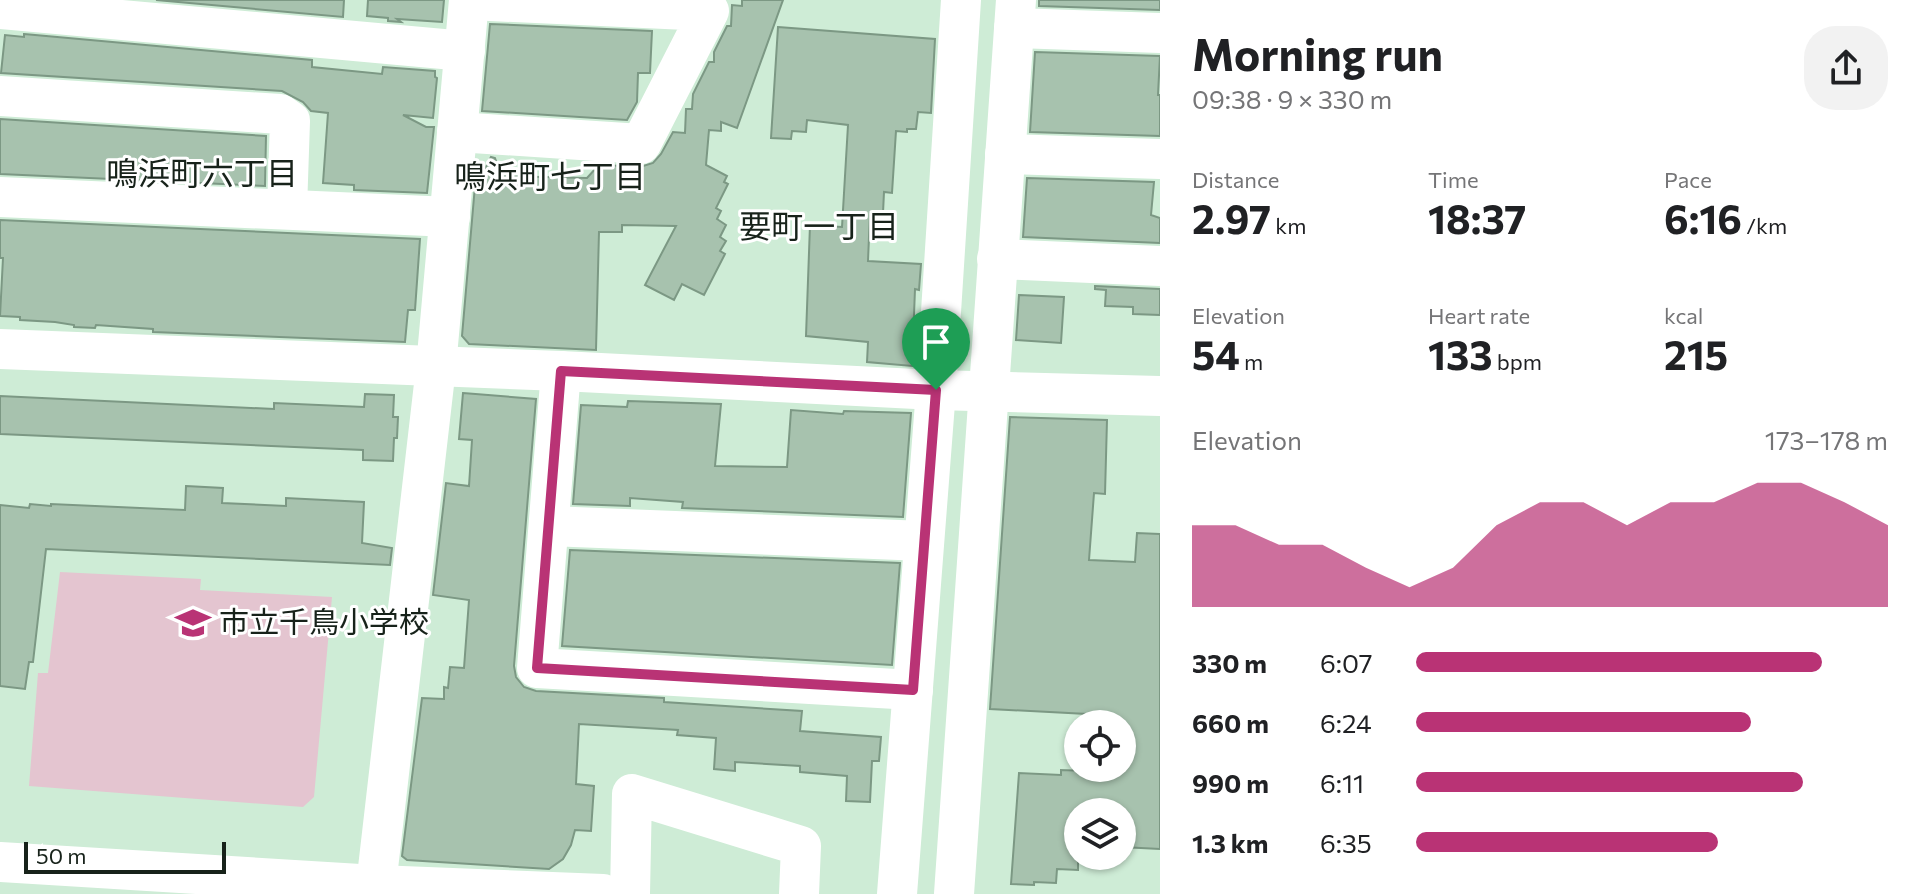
<!DOCTYPE html>
<html lang="en">
<head>
<meta charset="utf-8">
<style>
	:root { --surface:#fff; --page:#f2f2f2; --text:#202124; --muted:#757577; --accent:#b93375 }
	body { margin:0; font-family:Commissioner,"Noto Sans JP",sans-serif; background:var(--page); color:var(--text); height:100vh; display:flex; flex-direction:column; font-size:30px; white-space:nowrap }
	* { box-sizing:border-box; margin:0 }
	p { font-size:26px; color:var(--muted) }
	.icon { flex:none; width:44px; height:44px; fill:none; stroke:currentColor; stroke-width:2; stroke-linecap:round; stroke-linejoin:round }
	.map { position:relative; flex:1; overflow:hidden }
	.panel { display:flex; flex-direction:column; background:var(--surface); width:760px }
	.panel>* { flex:none }
	.controls { position:absolute; left:1064px; top:710px; display:grid; gap:16px }
	.controls a { display:grid; place-items:center; width:72px; height:72px; border-radius:50%; background:var(--surface); box-shadow:0 2px 6px #0004; font-size:40px }
	.scale { position:absolute; left:24px; bottom:20px; width:202px; box-sizing:border-box; padding-left:8px; border:4px solid #17221a; border-top:0; font-size:22px; line-height:28px; white-space:nowrap; color:#17221a; -webkit-text-stroke:6px #fff; paint-order:stroke }
	.pin { position:absolute; display:grid; place-items:center; width:68px; height:68px; color:#fff; margin:-82px -34px; border-radius:50% 50% 50% 0; rotate:-45deg; box-shadow:0 0 8px #0007 }
	.pin .icon { rotate:45deg }
	.round { display:grid; place-items:center; flex:none; width:84px; height:84px; border-radius:32px; background:var(--page) }
	.head { display:flex; align-items:center; justify-content:space-between; height:136px; padding:0 32px }
	h1 { font-size:44px; font-weight:700; line-height:60px }
	.metrics { display:grid; grid-template-columns:repeat(3,1fr); gap:12px; height:136px; padding:8px 32px }
	.metrics div { display:grid; align-content:center }
	.metrics b { font-size:40px; font-weight:700 }
	.metrics small { font-size:22px; font-weight:400 }
	.metrics p { font-size:22px }
	.chart { height:224px; padding:16px 32px }
	.chart p { display:flex; justify-content:space-between }
	.chart svg { width:100%; height:144px; margin-top:8px; fill:var(--accent); opacity:.7 }
	ul { padding:0 32px; list-style:none; font-size:26px }
	li { display:grid; grid-template-columns:128px 96px 1fr; align-items:center; height:60px }
	li i { height:20px; border-radius:10px; background:var(--accent) }
	main { display:flex; flex:1; min-height:0 }
	.map>svg:first-child { display:block }
	.green { fill:#e4c5d0 }
	.building { fill:#a7c2ae; stroke:#7c9884; stroke-width:2 }
	.lines { fill:none; stroke-linecap:round; stroke-linejoin:round }
	.minor { stroke:#fff; stroke-width:40 }
	.route-casing { stroke:#fff; stroke-width:16 }
	.route { stroke:#b93375; stroke-width:10 }
	.labels { text-anchor:middle; stroke-width:6; stroke-linejoin:round; paint-order:stroke }
	.poi-label { font-size:30px; fill:#17221a; stroke:#fff; text-anchor:start }
	.neighbourhood-label { font-size:32px; fill:#17221a; stroke:#fff }
</style>
</head>
<body>
<main>
<div class="map">
<svg width="1160" height="894" viewBox="0 0 1160 894">
	<rect width="100%" height="100%" fill="#ceecd6"/>
	<!-- green -->
	<polygon class="green" points="60,572 201,579 200,590 332,597 314,797 303,807 29,786 38,673 48,673"/>
	<!-- building -->
	<g class="building">
		<polygon points="156,0 344,0 343,17"/>
		<polygon points="368,0 444,0 442,22 397,19 401,22 388,21 388,18 367,16"/>
		<polygon points="742,0 783,0 737,128 721,122 721,131 709,130 706,165 727,176 724,182 728,184 716,208 721,211 717,219 726,225 720,237 726,241 720,251 725,254 704,295 682,284 674,300 645,285 676,226 622,225 622,232 599,232 596,350 469,344 462,336 476,174 482,175 491,157 495,158 501,176 587,178 597,167 604,165 640,167 653,163 661,154 673,132 685,133 686,109 692,109 693,94 709,62 714,62 714,52 727,26 731,26 732,5 742,6"/>
		<polygon points="1039,0 1160,0 1160,10 1039,6"/>
		<polygon points="490,24 652,31 650,73 638,73 637,102 627,120 482,111"/>
		<polygon points="778,27 935,39 931,113 918,112 916,129 907,129 907,132 896,131 892,193 884,192 883,213 870,213 868,261 921,264 919,290 915,289 912,366 867,362 868,342 806,336 810,225 842,227 848,125 807,120 806,132 792,131 791,139 771,138"/>
		<polygon points="24,34 312,60 312,67 382,74 383,67 435,71 435,77 437,78 433,118 403,115 426,127 434,127 427,193 354,190 354,185 323,183 328,113 311,111 303,102 282,91 1,73 5,35 24,37"/>
		<polygon points="1035,52 1160,56 1158,95 1160,95 1160,136 1030,132"/>
		<polygon points="0,119 266,136 265,186 0,174"/>
		<polygon points="1027,178 1154,182 1151,215 1160,218 1160,243 1023,237"/>
		<polygon points="0,220 420,239 415,310 408,310 405,342 153,332 153,329 96,325 95,328 74,327 74,325 55,322 20,320 20,317 0,316 3,258 0,258"/>
		<polygon points="1095,286 1160,289 1160,315 1133,314 1133,307 1105,306 1106,290 1095,289"/>
		<polygon points="1019,295 1064,297 1061,343 1016,340"/>
		<polygon points="463,393 536,399 514,666 516,677 524,687 536,691 664,698 664,702 802,711 800,731 881,737 879,761 872,761 870,802 846,801 847,776 800,772 800,766 735,762 735,771 714,769 716,738 677,735 678,730 579,724 576,784 594,786 591,831 575,830 571,845 563,859 549,869 407,860 402,856 422,698 444,699 444,687 448,688 450,667 464,668 469,600 433,595 446,483 469,486 472,440 459,439"/>
		<polygon points="365,394 394,395 393,417 398,417 397,438 394,438 393,461 363,460 363,450 0,434 0,396 274,409 274,403 364,407"/>
		<polygon points="628,401 721,404 715,466 787,467 791,410 843,414 844,411 911,413 903,517 682,508 683,502 630,498 630,506 573,504 581,405 627,407"/>
		<polygon points="1010,417 1107,420 1105,494 1094,493 1089,560 1135,562 1137,533 1160,534 1160,849 1122,847 1122,812 1078,812 1078,870 1057,869 1056,883 1034,882 1034,885 1011,884 1019,773 1061,775 1061,770 1114,772 1114,768 1122,768 1122,724 1087,724 1087,714 990,709"/>
		<polygon points="186,486 223,488 222,503 286,506 286,498 364,502 362,543 392,548 390,565 46,549 33,662 29,662 25,689 0,686 0,505 29,508 30,504 51,506 51,504 185,510"/>
		<polygon points="570,550 900,563 892,665 562,646"/>
	</g>
	<g class="lines">
		<!-- minor -->
		<g class="minor">
			<polyline points="0,9 465,51"/>
			<polyline points="1014,28 1160,33"/>
			<polyline points="0,96 280,114 290,121 287,209"/>
			<polyline points="457,132 641,144 709,11 469,0"/>
			<polyline points="1005,154 1160,159"/>
			<polyline points="0,197 450,217"/>
			<polyline points="997,259 1160,266"/>
			<polyline points="0,349 561,371 936,390 1160,396"/>
			<polyline points="561,371 537,668 913,690"/>
			<polyline points="549,526 924,541"/>
			<polyline points="0,862 376,885 603,894"/>
			<polyline points="375,894 436,367 469,0"/>
			<polyline points="630,894 632,794 801,846 799,894"/>
			<polyline points="897,894 936,390 961,0"/>
			<polyline points="954,894 1016,0"/>
		</g>
	</g>
	<g class="lines">
		<!-- route casing -->
		<g class="route-casing">
			<polygon id="route" points="561,371 936,390 913,690 537,668"/>
		</g>
		<!-- route -->
		<use href="#route" class="route"/>
	</g>
	<!-- icons -->
	<defs>
		<g id="school-bare" transform="scale(2.76)"><path d="M0-5L7-2L0 1L-7-2ZM-4 1L0 2.5L4 1V4Q0 6-4 4Z" fill="#b93375" stroke="#fff" stroke-width="2.5" paint-order="stroke"/></g>
	</defs>
	<g fill-rule="evenodd">
		<use href="#school-bare" x="193" y="623"/>
	</g>
	<g class="labels">
		<!-- poi labels -->
		<g class="poi-label">
			<text x="219" y="633">市立千鳥小学校</text>
		</g>
		<!-- neighbourhood labels -->
		<g class="neighbourhood-label">
			<text x="202" y="185">鳴浜町六丁目</text>
			<text x="550" y="188">鳴浜町七丁目</text>
			<text x="819" y="238">要町一丁目</text>
		</g>
	</g>
</svg>
<div class="controls">
<a><svg class="icon" aria-label="locate" viewBox="0 0 24 24"><circle cx="12" cy="12" r="6"/><path d="M12 2v4M12 18v4M2 12h4M18 12h4"/></svg></a>
<a><svg class="icon" aria-label="layers" viewBox="0 0 24 24"><path d="M12 4l9 5-9 5-9-5zM3 14l9 5 9-5"/></svg></a>
</div>
<div class="scale">50 m</div>
<div class="pin" style="left:936px;top:390px;background:#1e9e55"><svg class="icon" aria-label="arrive" viewBox="0 0 24 24"><path d="M6 21V4h12l-3 4 3 4H6"/></svg></div>
</div>
<section class="panel">
<div class="head"><div><h1>Morning run</h1><p>09:38 · 9 × 330 m</p></div><a class="round"><svg class="icon" aria-label="share" viewBox="0 0 24 24"><path d="M12 15V3M7 8l5-5 5 5M5 13v7h14v-7"/></svg></a></div>
<div class="metrics">
<div><p>Distance</p><b>2.97<small> km</small></b></div>
<div><p>Time</p><b>18:37</b></div>
<div><p>Pace</p><b>6:16<small> /km</small></b></div>
</div>
<div class="metrics">
<div><p>Elevation</p><b>54<small> m</small></b></div>
<div><p>Heart rate</p><b>133<small> bpm</small></b></div>
<div><p>kcal</p><b>215</b></div>
</div>
<div class="chart"><p><span>Elevation</span>173–178 m</p>
<svg viewBox="0 0 160 44" preserveAspectRatio="none"><path d="M0 44V19L10 19L20 25L30 25L40 32L50 38L60 32L70 19L80 12L90 12L100 19L110 12L120 12L130 6L140 6L150 12L160 19V44z"/></svg>
</div>
<ul>
<li><b>330 m</b>6:07<i style="width:86%"></i></li>
<li><b>660 m</b>6:24<i style="width:71%"></i></li>
<li><b>990 m</b>6:11<i style="width:82%"></i></li>
<li><b>1.3 km</b>6:35<i style="width:64%"></i></li>
</ul>
</section>
</main>
</body>
</html>
